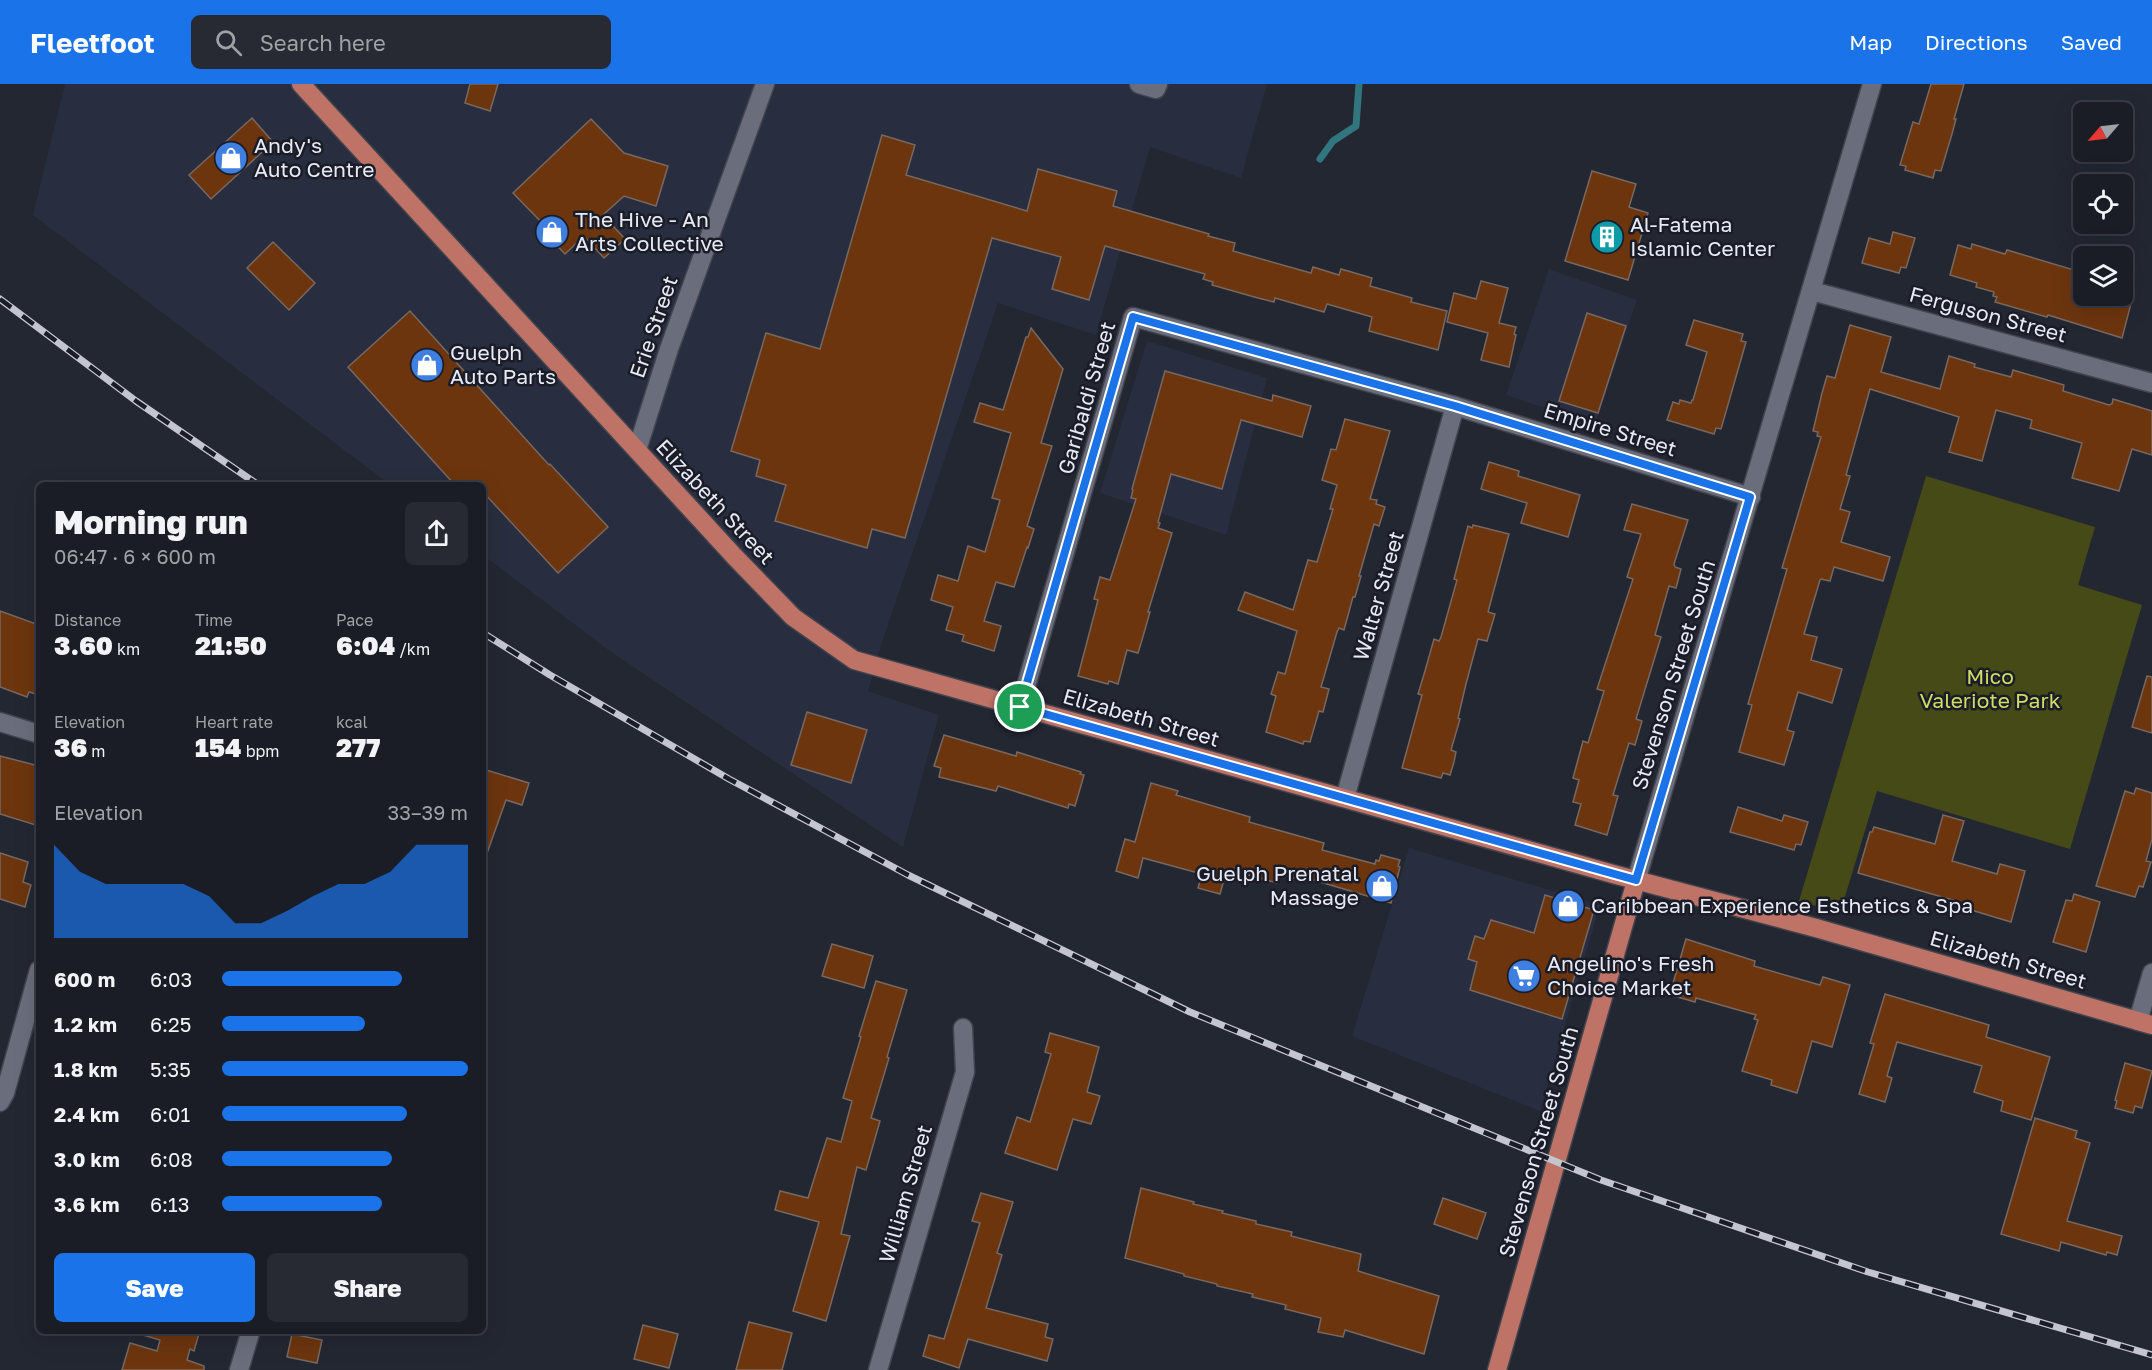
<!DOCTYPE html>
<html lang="en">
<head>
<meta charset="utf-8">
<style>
	:root { --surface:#1a1d26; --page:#272a32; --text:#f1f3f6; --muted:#9fa2a7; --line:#383b43; --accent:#1a73e8 }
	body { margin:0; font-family:"Golos Text",sans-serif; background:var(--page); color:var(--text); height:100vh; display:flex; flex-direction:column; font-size:22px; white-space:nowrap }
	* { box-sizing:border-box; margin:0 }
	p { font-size:20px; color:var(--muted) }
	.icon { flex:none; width:33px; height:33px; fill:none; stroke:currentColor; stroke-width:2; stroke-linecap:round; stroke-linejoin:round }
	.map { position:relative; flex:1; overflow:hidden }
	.sheet { position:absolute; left:36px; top:398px; width:450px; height:852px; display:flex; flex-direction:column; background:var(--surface); border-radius:9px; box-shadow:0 6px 24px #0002,0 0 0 2px var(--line) }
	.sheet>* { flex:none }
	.needle { width:39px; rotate:242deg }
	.buttons { position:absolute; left:2073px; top:18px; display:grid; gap:12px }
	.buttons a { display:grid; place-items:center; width:60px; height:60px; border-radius:9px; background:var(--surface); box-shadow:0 6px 24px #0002,0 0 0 2px var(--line); font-size:30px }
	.pin { position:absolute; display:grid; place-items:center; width:51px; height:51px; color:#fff; margin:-26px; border:3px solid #fff; border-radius:50%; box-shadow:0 2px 6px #0007 }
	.round { display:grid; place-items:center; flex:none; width:63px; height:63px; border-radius:9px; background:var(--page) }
	.summary { display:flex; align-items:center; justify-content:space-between; height:102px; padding:0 18px }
	h1 { font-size:33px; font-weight:800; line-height:45px }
	.figures { display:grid; grid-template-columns:repeat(3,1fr); gap:9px; height:102px; padding:6px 18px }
	.figures div { display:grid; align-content:center }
	.figures b { font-size:26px; font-weight:800 }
	.figures small { font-size:16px; font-weight:400 }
	.figures p { font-size:16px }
	.chart { height:168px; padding:12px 18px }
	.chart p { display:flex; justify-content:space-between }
	.chart svg { width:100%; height:108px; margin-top:6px; fill:var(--accent); opacity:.7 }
	.cta { display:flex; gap:12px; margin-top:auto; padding:12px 18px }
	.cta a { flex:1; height:69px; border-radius:9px; background:var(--accent); color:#fff; font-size:24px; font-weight:800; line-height:69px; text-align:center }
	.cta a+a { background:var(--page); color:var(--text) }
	ul { padding:0 18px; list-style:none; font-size:20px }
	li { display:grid; grid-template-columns:96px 72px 1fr; align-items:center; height:45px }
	li i { height:15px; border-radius:8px; background:var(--accent) }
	header { display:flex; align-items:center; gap:36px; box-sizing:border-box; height:84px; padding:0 30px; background:var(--accent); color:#fff }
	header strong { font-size:28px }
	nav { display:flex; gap:33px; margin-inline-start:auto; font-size:21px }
	.search { width:420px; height:54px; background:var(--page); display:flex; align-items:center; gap:15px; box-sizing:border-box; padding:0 21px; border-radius:9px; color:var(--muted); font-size:22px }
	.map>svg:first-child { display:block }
	.built { fill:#282e3f }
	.green { fill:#454a17 }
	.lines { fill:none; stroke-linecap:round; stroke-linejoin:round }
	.stream { stroke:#31767f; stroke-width:7 }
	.building { fill:#6c350e; stroke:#776861; stroke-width:1.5 }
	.minor-casing { stroke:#41444e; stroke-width:21 }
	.major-casing { stroke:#41444e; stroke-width:21 }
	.minor { stroke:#6a6e7c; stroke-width:18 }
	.major { stroke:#bf7266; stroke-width:18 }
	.rail-casing { stroke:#c3c6cf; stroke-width:7 }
	.rail { stroke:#1a1d28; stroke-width:4.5; stroke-dasharray:14; stroke-linecap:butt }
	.route-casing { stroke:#fff; stroke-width:12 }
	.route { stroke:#1a73e8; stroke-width:8 }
	.labels { text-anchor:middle; stroke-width:5; stroke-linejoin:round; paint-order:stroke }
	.poi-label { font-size:21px; fill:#e7eaf2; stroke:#1a1d28; text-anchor:start }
	.street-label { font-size:21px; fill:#e7eaf2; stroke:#1a1d28 }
	.park-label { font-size:21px; fill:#cfdb62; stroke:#1a1d28 }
</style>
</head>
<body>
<header>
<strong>Fleetfoot</strong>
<div class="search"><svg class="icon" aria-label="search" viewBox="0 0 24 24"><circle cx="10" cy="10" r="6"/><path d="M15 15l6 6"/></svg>Search here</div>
<nav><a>Map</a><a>Directions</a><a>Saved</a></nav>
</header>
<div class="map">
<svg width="2152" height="1286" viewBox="0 0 2152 1286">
	<rect width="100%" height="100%" fill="#232732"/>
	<!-- built -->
	<g class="built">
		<polygon points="65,0 1267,0 1241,94 1150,63 1096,251 998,219 884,552 868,607 939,631 903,763 611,568 483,471 483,400 389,400 33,131"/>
		<polygon points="1549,185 1637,216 1595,341 1506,311"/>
		<polygon points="1147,257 1267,294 1226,451 1100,409"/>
		<polygon points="1409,764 1600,821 1540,1027 1352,952"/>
	</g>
	<!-- green -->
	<polygon class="green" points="1926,392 2095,443 2078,501 2142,521 2070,765 1877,707 1840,829 1799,817"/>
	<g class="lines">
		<!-- stream -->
		<polyline class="stream" points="1320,75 1333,57 1356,42 1359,0"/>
	</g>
	<!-- building -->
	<g class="building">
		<polygon points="470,0 498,0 490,27 465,19"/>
		<polygon points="1931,0 1964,0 1954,35 1956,35 1952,50 1941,87 1935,86 1933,94 1905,86 1906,82 1900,81 1913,38 1919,40"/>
		<polygon points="252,34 273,58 211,115 189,91"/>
		<polygon points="591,35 624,69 668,82 656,122 624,112 603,131 625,155 604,174 584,152 565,170 542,146 546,143 513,109"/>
		<polygon points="882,51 915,61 906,91 1027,127 1038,85 1117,107 1113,122 1209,150 1208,152 1235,159 1233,167 1311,189 1313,183 1339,191 1341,185 1372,194 1370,202 1412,214 1411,218 1447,227 1438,266 1369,247 1372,233 1327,220 1324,228 1275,214 1274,218 1258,214 1212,201 1213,198 1203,195 1205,190 1105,162 1089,216 1052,205 1061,173 992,154 905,454 872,445 867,464 775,437 786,401 756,392 760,376 731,367 766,249 820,265"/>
		<polygon points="1592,87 1636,100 1629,123 1648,129 1628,196 1565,177"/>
		<polygon points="1893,148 1915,154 1906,184 1901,183 1899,189 1862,179 1869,154 1890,160"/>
		<polygon points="273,158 315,199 289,226 247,184"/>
		<polygon points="1972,160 2005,170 2007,166 2084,189 2084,212 2133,212 2122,254 2048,231 2047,233 1995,218 1997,213 1993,212 1994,208 1976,203 1977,199 1950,191 1958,161 1971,165"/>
		<polygon points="1481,197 1508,204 1499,239 1516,243 1514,250 1516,251 1509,283 1481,276 1488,249 1447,238 1454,209 1476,215"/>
		<polygon points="410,227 549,381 550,380 608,443 558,489 483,408 483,400 454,400 348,283"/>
		<polygon points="1587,229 1626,242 1598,329 1559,317"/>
		<polygon points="1694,236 1743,250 1741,257 1746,258 1721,345 1716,344 1714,350 1667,336 1673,318 1679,320 1680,316 1691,319 1692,316 1693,316 1707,268 1686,261"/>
		<polygon points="1850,241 1891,253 1881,288 1940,305 1949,272 1975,280 1974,283 2011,293 2013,286 2064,301 2063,307 2109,321 2112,320 2113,315 2152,327 2152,371 2132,365 2119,407 2072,394 2082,359 2030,344 2032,336 1996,326 1982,377 1949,368 1959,333 1870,305 1846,391 1850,392 1840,425 1850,428 1841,458 1890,473 1883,497 1834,483 1830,497 1821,495 1820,496 1804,550 1817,553 1811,576 1842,585 1832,619 1798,608 1787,646 1794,648 1784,681 1739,668 1752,621 1748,620 1787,485 1782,484 1821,353 1817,352 1818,348 1813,347 1822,309 1827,292 1835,294"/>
		<polygon points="1031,244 1063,285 1041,359 1052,362 1027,442 1034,445 1028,464 1027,463 1014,503 996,498 984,537 1001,542 994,567 962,557 964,551 946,546 953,523 931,516 938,491 958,497 968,462 985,468 1000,416 992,414 1011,349 974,338 980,319 1003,326 1026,253 1028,253"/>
		<polygon points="1165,287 1272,317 1273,311 1311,322 1302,353 1241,336 1222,405 1171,390 1158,438 1160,439 1158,444 1172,449 1148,528 1150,528 1142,556 1138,569 1127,566 1118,600 1109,597 1108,600 1078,592 1098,516 1094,515 1100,493 1110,496 1136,415 1131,414 1133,406 1132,405"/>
		<polygon points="1345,335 1390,347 1370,415 1377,416 1376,420 1385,423 1379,442 1374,440 1359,492 1361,492 1355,513 1353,513 1344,546 1339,544 1337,548 1321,603 1329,605 1323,628 1319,627 1310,658 1304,657 1303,660 1266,648 1276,612 1271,610 1278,588 1285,590 1297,547 1238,526 1245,508 1293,526 1308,476 1317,478 1333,425 1330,425 1337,401 1322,396 1331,365 1336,366"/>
		<polygon points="1489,378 1519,387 1518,392 1580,411 1568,453 1521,439 1527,419 1481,405"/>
		<polygon points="1632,420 1688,436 1674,480 1675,483 1681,485 1676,504 1669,502 1655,551 1661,553 1636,635 1642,637 1635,661 1629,659 1613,711 1618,712 1607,751 1575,741 1581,720 1573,718 1579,696 1573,694 1583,657 1588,659 1604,607 1597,605 1633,495 1627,493 1641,450 1624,446"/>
		<polygon points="1473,441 1509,450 1488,528 1495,530 1487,557 1478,555 1466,600 1458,634 1460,635 1451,666 1456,668 1454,678 1450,691 1443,689 1441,694 1402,684 1422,611 1418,610 1425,587 1434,555 1439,557 1441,553 1457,496 1454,495 1468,442 1472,444"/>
		<polygon points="0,527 39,541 39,611 29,608 27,613 0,603"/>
		<polygon points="2147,592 2152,593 2152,649 2132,643"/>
		<polygon points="807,628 867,646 851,699 791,681"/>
		<polygon points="944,651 1016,672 1017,668 1081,688 1080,690 1084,691 1075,722 1069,720 1068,724 998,702 996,707 939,693 941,684 934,682"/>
		<polygon points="0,672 39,682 39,742 0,730"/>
		<polygon points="483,685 529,699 522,721 506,716 486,772 483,771"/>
		<polygon points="1151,699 1178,707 1176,711 1250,733 1249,738 1324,759 1322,766 1375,780 1376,776 1379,777 1381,771 1400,776 1398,782 1400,783 1391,819 1310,795 1309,798 1279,790 1277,799 1227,785 1220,810 1198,804 1202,790 1143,774 1138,794 1116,787 1125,755 1135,758"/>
		<polygon points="2136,704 2152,709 2152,755 2146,777 2151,778 2143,803 2139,802 2135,813 2096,802 2125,707 2134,710"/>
		<polygon points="1738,723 1782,737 1784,731 1808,738 1801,761 1796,760 1794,766 1730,748"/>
		<polygon points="1943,731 1964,737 1952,777 1997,790 2000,780 2025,787 2011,838 1958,822 1959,820 1952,818 1953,816 1858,789 1870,748 1872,748 1874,743 1935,760"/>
		<polygon points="0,769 28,778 23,798 31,801 25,823 0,815"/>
		<polygon points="2074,810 2100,818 2086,868 2053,858 2066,816 2072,817"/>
		<polygon points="1545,811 1594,826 1562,935 1470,906 1477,878 1468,875 1475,852 1484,855 1491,836 1534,849"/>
		<polygon points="1686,855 1755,877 1754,882 1820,901 1823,893 1850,901 1832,963 1812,957 1797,1009 1771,1001 1772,996 1742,987 1758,936 1754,935 1756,931 1696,914 1695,918 1674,912 1675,907 1671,906"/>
		<polygon points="832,860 873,872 864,904 822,892"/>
		<polygon points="876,897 907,906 887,973 889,974 871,1034 880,1037 866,1086 857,1083 841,1150 850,1152 826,1237 793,1227 819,1138 775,1126 780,1107 808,1114 827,1054 841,1058 852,1017 843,1014 861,953 859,952"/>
		<polygon points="1885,910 1989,941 1986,953 2050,973 2031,1036 2001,1027 2003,1017 1974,1008 1982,982 1897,958 1887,992 1892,994 1885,1018 1859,1010 1874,960 1870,959"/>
		<polygon points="1050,949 1099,963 1087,1008 1100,1012 1091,1040 1073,1035 1057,1086 1005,1069 1017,1033 1030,1038 1051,970 1045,968"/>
		<polygon points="2125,979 2152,987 2142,1024 2135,1022 2133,1029 2115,1024 2117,1017 2115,1016"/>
		<polygon points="2035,1034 2077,1047 2075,1054 2090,1059 2067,1137 2122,1152 2117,1171 2107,1168 2106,1171 2061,1158 2059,1167 2001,1150"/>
		<polygon points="1141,1104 1194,1118 1193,1120 1223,1127 1222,1129 1256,1137 1256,1140 1292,1148 1291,1152 1361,1170 1358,1187 1439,1212 1424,1270 1345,1246 1343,1253 1318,1248 1321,1234 1285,1225 1286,1221 1252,1213 1253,1210 1217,1202 1217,1200 1184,1192 1184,1190 1125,1174"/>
		<polygon points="981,1109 1013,1118 997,1169 1002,1171 986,1224 1048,1240 1045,1253 1053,1255 1047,1277 968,1255 959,1284 923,1272 929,1251 944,1255 980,1139 972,1137"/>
		<polygon points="1443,1114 1486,1129 1477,1155 1434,1140"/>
		<polygon points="749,1238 792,1249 782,1286 736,1286"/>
		<polygon points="643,1241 678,1250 669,1284 634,1275"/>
		<polygon points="144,1246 200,1246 194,1267 190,1265 187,1276 204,1282 204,1286 122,1286 130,1259 157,1267 160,1256 143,1251"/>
		<polygon points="292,1250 322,1256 317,1279 287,1273"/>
	</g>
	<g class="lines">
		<!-- minor casing -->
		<g class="minor-casing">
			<g id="minor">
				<polyline points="1139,0 1156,5 1158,0"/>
				<polyline points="1812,207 2152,299"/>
				<polyline points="637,366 669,265 765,0"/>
				<polyline points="1020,623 1133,233 1455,322 1751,413"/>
				<polyline points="0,638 39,650"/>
				<polyline points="1345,714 1455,322"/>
				<polyline points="1636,797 1872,0"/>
				<polyline points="2138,937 2152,889"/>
				<polyline points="0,1018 5,1009 39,886"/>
				<polyline points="239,1286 251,1246"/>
				<polyline points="878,1286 965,988 963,944"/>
			</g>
		</g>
		<!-- major casing -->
		<g class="major-casing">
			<g id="major">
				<polyline points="301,0 734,472 793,533 854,576 1613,790 1816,844 2152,941"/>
				<polyline points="1497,1286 1636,797"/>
			</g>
		</g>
		<!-- minor -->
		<use href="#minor" class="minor"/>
		<!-- major -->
		<use href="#major" class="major"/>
		<!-- rail casing -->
		<g class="rail-casing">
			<g id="rail">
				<polyline points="0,215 136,317 257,400"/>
				<polyline points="483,549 550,591 729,695 908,791 1190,928 1601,1096 1868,1188 2152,1271"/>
			</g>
		</g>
		<!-- rail -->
		<use href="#rail" class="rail"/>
	</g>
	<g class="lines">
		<!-- route casing -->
		<g class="route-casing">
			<polygon id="route" points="1133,233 1455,322 1750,413 1636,796 1020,623"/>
		</g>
		<!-- route -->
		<use href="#route" class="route"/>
	</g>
	<!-- icons -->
	<defs>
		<g id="shop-disc" transform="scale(1.725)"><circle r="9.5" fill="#3f7fe0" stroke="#1a1d28"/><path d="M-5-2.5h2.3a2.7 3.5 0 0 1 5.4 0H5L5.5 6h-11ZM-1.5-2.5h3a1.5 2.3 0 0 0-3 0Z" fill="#fff"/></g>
		<g id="building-disc" transform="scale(1.725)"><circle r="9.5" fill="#0f9aa8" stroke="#1a1d28"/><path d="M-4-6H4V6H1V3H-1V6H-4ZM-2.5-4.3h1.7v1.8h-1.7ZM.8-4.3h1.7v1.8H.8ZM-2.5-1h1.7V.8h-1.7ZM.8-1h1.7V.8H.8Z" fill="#fff"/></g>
		<g id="supermarket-disc" transform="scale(1.725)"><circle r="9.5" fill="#3f7fe0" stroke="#1a1d28"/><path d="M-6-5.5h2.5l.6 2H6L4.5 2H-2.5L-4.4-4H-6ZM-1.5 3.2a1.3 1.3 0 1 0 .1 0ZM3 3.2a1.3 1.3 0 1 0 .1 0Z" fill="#fff"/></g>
	</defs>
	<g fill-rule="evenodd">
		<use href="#shop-disc" x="231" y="74"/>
		<use href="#shop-disc" x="552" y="148"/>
		<use href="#building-disc" x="1607" y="153"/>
		<use href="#shop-disc" x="427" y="281"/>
		<use href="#shop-disc" x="1382" y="802"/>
		<use href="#shop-disc" x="1568" y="822"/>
		<use href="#supermarket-disc" x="1524" y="892"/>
	</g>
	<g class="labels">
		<!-- poi labels -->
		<g class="poi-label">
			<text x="254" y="69">Andy's<tspan x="254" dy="24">Auto Centre</tspan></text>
			<text x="575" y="143">The Hive - An<tspan x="575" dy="24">Arts Collective</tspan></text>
			<text x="1630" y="148">Al-Fatema<tspan x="1630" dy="24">Islamic Center</tspan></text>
			<text x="450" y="276">Guelph<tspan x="450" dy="24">Auto Parts</tspan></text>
			<text x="1359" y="797" text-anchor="end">Guelph Prenatal<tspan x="1359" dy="24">Massage</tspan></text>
			<text x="1591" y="829">Caribbean Experience Esthetics &amp; Spa</text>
			<text x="1547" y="887">Angelino's Fresh<tspan x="1547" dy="24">Choice Market</tspan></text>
		</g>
		<!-- street labels -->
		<g class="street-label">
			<text transform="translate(1988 231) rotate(15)" y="7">Ferguson Street</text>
			<text transform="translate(654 243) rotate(-71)" y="7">Erie Street</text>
			<text transform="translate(1087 314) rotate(-74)" y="7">Garibaldi Street</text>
			<text transform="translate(1610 346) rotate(17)" y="7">Empire Street</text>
			<text transform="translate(715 418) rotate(47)" y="7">Elizabeth Street</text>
			<text transform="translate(1379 512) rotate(-74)" y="7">Walter Street</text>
			<text transform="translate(1674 591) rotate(-73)" y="7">Stevenson Street South</text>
			<text transform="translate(1141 634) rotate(16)" y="7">Elizabeth Street</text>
			<text transform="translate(2008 876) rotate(16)" y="7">Elizabeth Street</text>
			<text transform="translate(1539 1058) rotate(-74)" y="7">Stevenson Street South</text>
			<text transform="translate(906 1110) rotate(-74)" y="7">William Street</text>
		</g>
		<!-- park labels -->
		<g class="park-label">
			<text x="1990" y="600">Mico<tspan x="1990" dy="24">Valeriote Park</tspan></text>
		</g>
	</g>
</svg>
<div class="buttons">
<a><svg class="needle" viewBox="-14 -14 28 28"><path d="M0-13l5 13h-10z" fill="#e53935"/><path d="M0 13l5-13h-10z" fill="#9fa2a7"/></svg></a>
<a><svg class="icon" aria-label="locate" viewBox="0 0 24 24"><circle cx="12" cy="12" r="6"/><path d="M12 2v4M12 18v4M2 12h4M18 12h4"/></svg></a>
<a><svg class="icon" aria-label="layers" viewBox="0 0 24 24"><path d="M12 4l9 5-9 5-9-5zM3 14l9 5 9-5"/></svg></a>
</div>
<div class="pin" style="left:1020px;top:623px;background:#1e9e55"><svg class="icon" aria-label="arrive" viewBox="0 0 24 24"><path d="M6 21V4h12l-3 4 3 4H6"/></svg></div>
<section class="sheet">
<div class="summary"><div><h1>Morning run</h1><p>06:47 · 6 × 600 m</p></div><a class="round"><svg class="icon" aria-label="share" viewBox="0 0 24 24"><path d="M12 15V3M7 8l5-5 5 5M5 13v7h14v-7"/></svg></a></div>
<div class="figures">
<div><p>Distance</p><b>3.60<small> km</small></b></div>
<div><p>Time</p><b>21:50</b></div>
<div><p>Pace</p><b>6:04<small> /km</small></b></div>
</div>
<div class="figures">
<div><p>Elevation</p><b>36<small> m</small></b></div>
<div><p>Heart rate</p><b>154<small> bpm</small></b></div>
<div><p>kcal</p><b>277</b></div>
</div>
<div class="chart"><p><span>Elevation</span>33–39 m</p>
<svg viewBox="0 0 160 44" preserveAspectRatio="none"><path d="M0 44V6L10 17L20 22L30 22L40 22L50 22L60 27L70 38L80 38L90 33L100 27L110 22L120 22L130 17L140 6L150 6L160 6V44z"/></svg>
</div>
<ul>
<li><b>600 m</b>6:03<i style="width:73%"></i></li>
<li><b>1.2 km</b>6:25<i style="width:58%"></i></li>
<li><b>1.8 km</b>5:35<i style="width:100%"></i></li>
<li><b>2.4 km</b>6:01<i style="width:75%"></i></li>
<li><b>3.0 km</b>6:08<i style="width:69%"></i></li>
<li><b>3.6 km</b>6:13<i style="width:65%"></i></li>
</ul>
<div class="cta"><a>Save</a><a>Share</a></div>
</section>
</div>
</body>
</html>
